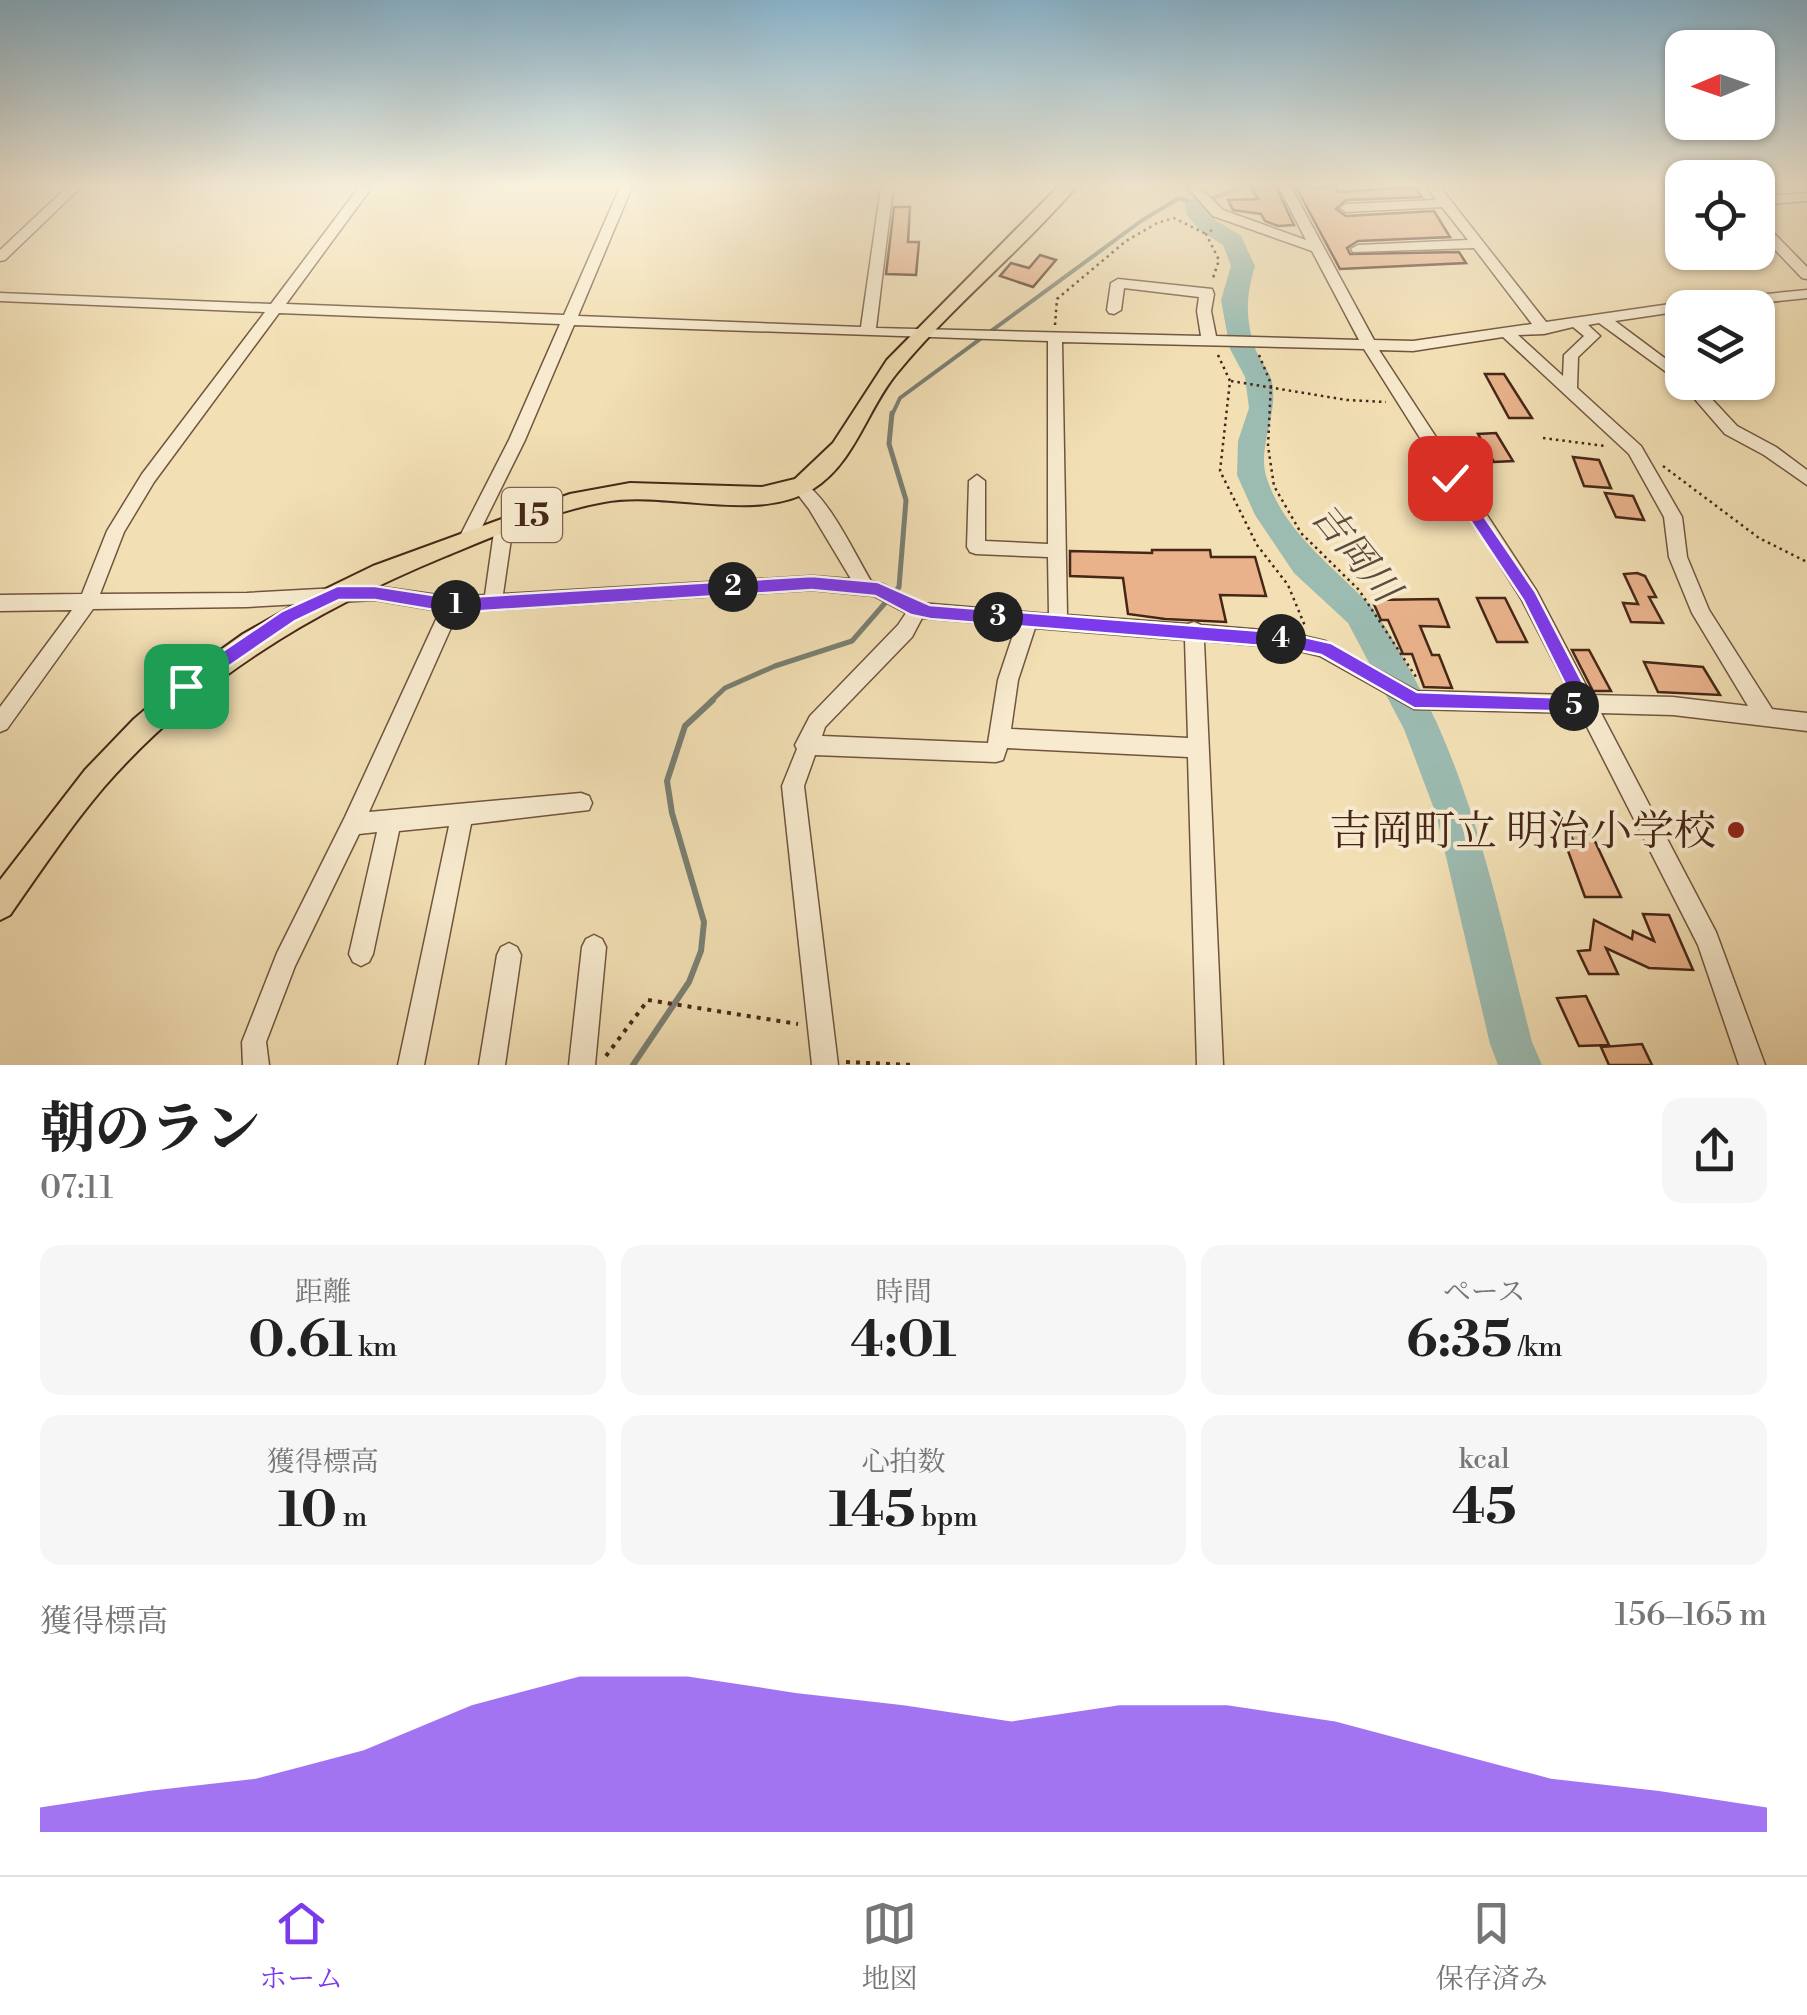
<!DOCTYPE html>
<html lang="ja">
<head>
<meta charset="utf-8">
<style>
	:root { --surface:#fff; --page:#f6f6f6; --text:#222; --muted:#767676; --line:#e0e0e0; --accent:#7c3aed }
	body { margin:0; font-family:"Libre Bodoni","Noto Serif JP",serif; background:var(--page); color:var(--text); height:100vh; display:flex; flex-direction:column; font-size:38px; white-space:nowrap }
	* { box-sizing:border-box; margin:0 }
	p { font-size:32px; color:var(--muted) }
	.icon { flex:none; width:55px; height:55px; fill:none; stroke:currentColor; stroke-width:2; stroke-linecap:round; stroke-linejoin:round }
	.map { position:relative; height:1065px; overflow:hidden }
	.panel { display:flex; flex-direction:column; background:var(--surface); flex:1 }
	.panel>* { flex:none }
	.needle { width:65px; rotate:268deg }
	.controls { position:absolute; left:1665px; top:30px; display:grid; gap:20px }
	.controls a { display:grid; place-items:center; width:110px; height:110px; border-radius:20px; background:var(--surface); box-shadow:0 2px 8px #0004; font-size:50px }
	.pin { position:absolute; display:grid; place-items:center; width:85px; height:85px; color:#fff; margin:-42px; border-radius:20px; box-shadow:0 5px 15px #0006 }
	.km { position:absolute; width:50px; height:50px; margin:-25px; border-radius:50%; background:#222; color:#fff; font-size:28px; line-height:50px; text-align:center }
	.round { display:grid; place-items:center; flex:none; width:105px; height:105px; border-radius:20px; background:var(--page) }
	.summary { display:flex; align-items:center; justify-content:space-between; height:170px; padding:0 40px }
	h1 { font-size:55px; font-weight:800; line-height:75px }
	.figures { display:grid; grid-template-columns:repeat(3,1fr); gap:15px; height:170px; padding:10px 40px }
	.figures div { display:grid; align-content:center; border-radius:20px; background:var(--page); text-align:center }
	.figures b { font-size:50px; font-weight:800 }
	.figures small { font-size:28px; font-weight:400 }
	.figures p { font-size:28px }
	.chart { height:280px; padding:20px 40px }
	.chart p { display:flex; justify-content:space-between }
	.chart svg { width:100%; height:180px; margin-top:10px; fill:var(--accent); opacity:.7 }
	.tabs { display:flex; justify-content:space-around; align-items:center; height:140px; border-top:2px solid var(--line); background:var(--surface); font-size:28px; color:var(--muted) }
	.tabs a { display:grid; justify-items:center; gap:5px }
	.tabs .active { color:var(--accent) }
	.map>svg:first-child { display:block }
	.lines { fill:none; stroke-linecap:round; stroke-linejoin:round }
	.stream-far2 { stroke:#7a8074; stroke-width:4 }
	.stream-far1 { stroke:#7a8074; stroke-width:5 }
	.stream { stroke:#7a8074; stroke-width:6 }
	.river { fill:#9cbcb2; fill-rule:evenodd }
	.building { fill:#e9b28b; stroke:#462617; stroke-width:2.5 }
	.minor-casing { stroke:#71543e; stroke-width:3 }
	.major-casing { stroke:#462617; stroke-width:4 }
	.path-far1 { stroke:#462617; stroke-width:2.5; stroke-dasharray:2.5 4; stroke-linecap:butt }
	.path { stroke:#462617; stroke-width:4; stroke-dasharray:4 6; stroke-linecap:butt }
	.minor { fill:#f7eace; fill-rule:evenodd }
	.major { fill:#f2dfb4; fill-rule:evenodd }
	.route { fill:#7c3aed; stroke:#fff; stroke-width:2.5 }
	.poi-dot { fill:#8f2418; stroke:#f7eace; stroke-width:4 }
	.labels { text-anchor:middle; stroke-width:8; stroke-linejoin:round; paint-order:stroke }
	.shield { fill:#f7eace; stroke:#7b614e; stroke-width:2.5 }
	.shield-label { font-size:32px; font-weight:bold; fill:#462617 }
	.water-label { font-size:38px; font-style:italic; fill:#5c4c3e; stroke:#f7eace }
	.near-poi-label { font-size:42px; fill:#462617; stroke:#f7eace; text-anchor:end }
</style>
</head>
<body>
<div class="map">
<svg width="1807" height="1065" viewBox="0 0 1807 1065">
	<rect width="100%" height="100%" fill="#f2dfb4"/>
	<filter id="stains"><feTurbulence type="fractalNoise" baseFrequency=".002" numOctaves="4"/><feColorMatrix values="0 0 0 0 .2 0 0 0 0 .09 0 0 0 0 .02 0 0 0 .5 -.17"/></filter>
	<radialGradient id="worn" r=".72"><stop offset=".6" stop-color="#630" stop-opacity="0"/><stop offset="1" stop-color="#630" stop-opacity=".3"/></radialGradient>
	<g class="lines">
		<!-- stream-far2 -->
		<polyline class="stream-far2" points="892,415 900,398 1141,221 1179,198 1196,204 1243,187"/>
		<!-- stream-far1 -->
		<polyline class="stream-far1" points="710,702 725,688 775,666 852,641 899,587 906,500 889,444 892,413"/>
		<!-- stream -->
		<polyline class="stream" points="633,1065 689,982 701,951 704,922 672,813 667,781 685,726 713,700"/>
		<!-- river -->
		<path class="river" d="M1196,197L1204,199L1214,219L1241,236L1255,266C1246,295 1245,318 1255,348C1259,360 1269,369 1272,382C1279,415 1256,447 1267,479C1285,532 1330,564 1367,602C1385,620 1424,695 1436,721C1482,823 1504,933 1532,1042L1542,1065H1498L1490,1044L1436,814L1404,729L1348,623L1294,573L1255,515L1237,475L1238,441L1249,408L1245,377L1230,349L1221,300L1231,266L1223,245L1198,229L1187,215L1185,204Z"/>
	</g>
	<!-- building -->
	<g class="building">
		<polygon points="1251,187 1276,187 1294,225 1278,226 1265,221 1261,214 1233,210 1228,200 1258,199"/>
		<polygon points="1296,187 1336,187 1338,192 1415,187 1422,197 1346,200 1336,209 1346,216 1434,211 1450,237 1358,241 1347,248 1350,254 1459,252 1466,263 1340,269"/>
		<polygon points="894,207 910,207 908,242 919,242 916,275 886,274"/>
		<polygon points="1040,255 1056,260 1033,287 1000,276 1011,263 1029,268"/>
		<polygon points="1485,374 1504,374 1532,418 1509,418"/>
		<polygon points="1496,433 1513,461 1494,462 1478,434"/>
		<polygon points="1573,457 1599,460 1611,488 1584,486"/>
		<polygon points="1605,493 1633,496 1644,520 1616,517"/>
		<polygon points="1152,550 1210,550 1211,557 1255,557 1266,596 1220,595 1226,622 1165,619 1128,614 1123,578 1070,576 1070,551 1152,553"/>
		<polygon points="1637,573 1645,576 1656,597 1649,597 1663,623 1631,622 1623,603 1638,604 1624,574"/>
		<polygon points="1477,598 1505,598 1527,642 1497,642"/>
		<polygon points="1438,599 1449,627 1420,626 1432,655 1439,655 1452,688 1424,687 1412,654 1403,654 1388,620 1381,620 1372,600"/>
		<polygon points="1572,650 1589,650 1611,691 1593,691"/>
		<polygon points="1644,662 1703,667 1720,695 1658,692"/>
		<polygon points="1570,834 1592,835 1621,897 1585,897 1564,840 1573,840"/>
		<polygon points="1643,914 1669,915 1693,970 1649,968 1606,948 1618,974 1589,974 1578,951 1590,950 1594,920 1632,939 1633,931 1654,941"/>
		<polygon points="1586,996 1609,1045 1579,1046 1557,998"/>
		<polygon points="1642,1044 1652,1065 1609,1065 1601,1047"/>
	</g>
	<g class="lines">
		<!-- minor casing -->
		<g class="minor-casing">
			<g id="minor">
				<polygon points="67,187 81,187 5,260 0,261 0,250"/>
				<path d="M359,187H372L286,304L564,315L620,187H632L578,316L861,327L881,187H893L876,328L1201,336L1197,311L1199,297L1124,288L1121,310L1114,314L1109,313L1107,310L1111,283L1118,279L1212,289L1214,294L1211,311L1216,336L1359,340L1312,251L1213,216L1187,187H1200L1223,210L1306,240L1279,187H1291L1374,340L1413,341L1532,324L1474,248L1353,252L1351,249L1358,245L1468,240L1442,207L1346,212L1340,208L1346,204L1436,200L1427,187H1440L1546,322L1684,302L1807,290V298L1713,308H1682V311L1615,321L1682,371V382H1696L1737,426L1776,447L1807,470V485L1764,455L1725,434L1680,382L1599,323L1588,325L1600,336L1578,357L1577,388L1641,446L1682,517L1687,557L1709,610L1772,709L1807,713V731L1673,715L1601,713L1716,932L1765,1065H1739L1698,945L1580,713L1414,709L1320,656L1287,648L1204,641L1223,1065H1197L1188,757L1007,748L1003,760L996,762L815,755L804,786L838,1065H812L782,786L797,749L795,745L810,716L898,625L906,613L874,596L812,590L458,612L369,812L581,793L589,796L592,803L589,810L471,824L424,1065H398L449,826L399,831L373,954L369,962L361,966L353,962L349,954L377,832L359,834L295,966L266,1042L269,1065H243L242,1042L277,953L345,817L440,611L375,600L247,607L93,609L7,729L0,732V707L72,610L0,611V595L82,594L107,531L142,474L265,312L0,301V293L271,304ZM279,313L560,324L509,440L459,538L462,543H474L525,440L574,325L1048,341V544L985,541V481L977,475L969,481L967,547L970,552L976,554L1048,557L1049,614L920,603L883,584L871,581C855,555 827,493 800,481L792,487L809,509L851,579L812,576L503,594L513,525L504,518L495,525L485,595L452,597L375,586L247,593L100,594L124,532L154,482ZM1573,327L1584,336L1564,355L1563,376L1518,335L1544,334ZM1503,337L1629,454L1664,517L1669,557L1692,613L1748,706L1673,697L1591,695L1536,590L1379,350L1413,351ZM1062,342L1364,349L1522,600L1571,695L1417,691L1325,641L1287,632L1201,625L1194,622L1188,624L1067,615ZM922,618L1016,626L998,680L988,743L822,736L825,727L912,637ZM1035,628L1185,640L1188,738L1011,729L1018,680Z"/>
				<polygon points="1807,193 1807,201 1758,205 1758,197"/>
				<polygon points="1758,221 1763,222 1807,267 1807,279 1802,278 1758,232"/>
				<polygon points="594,935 602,939 606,947 595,1065 569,1065 582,947 586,939"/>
				<polygon points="509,943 517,947 521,955 505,1065 479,1065 497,955 501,947"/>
			</g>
		</g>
		<!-- major casing -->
		<g class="major-casing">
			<path id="major" d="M1058,187H1076C1020,252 951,307 897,373C867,409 855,463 813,489C756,524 668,490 604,502C550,512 497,535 446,556C315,610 198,679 104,787C70,827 40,872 10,915L0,920V880L85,770L134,719L187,674L243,634L305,599L373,566L570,494L630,483L762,487L795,479L833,443L887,360Z"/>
		</g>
		<!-- path-far1 -->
		<g class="path-far1">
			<polyline points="1212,230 1206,234 1219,260 1212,281"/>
			<polyline points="1055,325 1057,299 1126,241 1157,223 1174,218 1206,234"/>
			<polyline points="1218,355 1230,381 1220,471 1257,545 1288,585 1305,626"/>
			<polyline points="1259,355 1271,384 1268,446 1274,486 1301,533 1359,590 1418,680"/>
			<polyline points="1231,381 1347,400 1386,402"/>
			<polyline points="1543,438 1605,446"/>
			<polyline points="1663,466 1759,538 1807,562"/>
		</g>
		<!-- path -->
		<g class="path">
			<polyline points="606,1056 648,1000 798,1024"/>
			<polyline points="846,1062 914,1065"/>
		</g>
		<!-- minor -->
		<use href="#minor" class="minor"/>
		<!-- major -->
		<use href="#major" class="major"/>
	</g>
	<!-- sky -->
	<linearGradient id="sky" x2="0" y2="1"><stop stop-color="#89b7d2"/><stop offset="0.55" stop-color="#f9f1dd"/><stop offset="1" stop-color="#f9f1dd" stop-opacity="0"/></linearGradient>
	<rect width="1807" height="337" fill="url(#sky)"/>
	<!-- route -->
	<polygon class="route" points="1450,473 1455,474 1535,591 1595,706 1592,712 1414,708 1321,655 1287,648 930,619 911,615 875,596 812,590 452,613 375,600 339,600 295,621 193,691 186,693 177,686 180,680 282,611 337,586 375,586 452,598 812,576 878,582 930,605 1287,633 1331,643 1417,692 1572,698 1523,600 1442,478"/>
	<!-- markers -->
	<circle class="poi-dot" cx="1736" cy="830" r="10"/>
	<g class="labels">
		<!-- shield labels -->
		<rect class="shield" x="502" y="488" width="60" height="54" rx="8"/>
		<g class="shield-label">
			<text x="532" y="526">15</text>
		</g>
		<!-- water labels -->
		<g class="water-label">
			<text transform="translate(1356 552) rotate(51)" y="13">吉岡川</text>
		</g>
		<!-- near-poi labels -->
		<g class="near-poi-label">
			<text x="1716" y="845">吉岡町立 明治小学校</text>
		</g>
	</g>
	<rect width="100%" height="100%" filter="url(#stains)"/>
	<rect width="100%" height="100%" fill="url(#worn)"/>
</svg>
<div class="controls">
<a><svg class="needle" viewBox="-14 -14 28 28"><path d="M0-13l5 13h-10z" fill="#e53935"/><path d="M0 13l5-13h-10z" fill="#767676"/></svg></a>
<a><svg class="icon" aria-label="locate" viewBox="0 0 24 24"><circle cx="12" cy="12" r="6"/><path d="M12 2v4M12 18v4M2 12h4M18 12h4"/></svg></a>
<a><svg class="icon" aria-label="layers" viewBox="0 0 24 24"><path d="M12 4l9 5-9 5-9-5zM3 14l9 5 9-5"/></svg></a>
</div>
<div class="pin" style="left:186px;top:686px;background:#1e9e55"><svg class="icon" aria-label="arrive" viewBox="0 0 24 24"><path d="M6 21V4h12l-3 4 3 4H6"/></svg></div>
<div class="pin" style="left:1450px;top:478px;background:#d93025"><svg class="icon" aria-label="check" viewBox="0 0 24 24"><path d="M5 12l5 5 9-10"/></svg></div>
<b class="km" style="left:456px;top:605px">1</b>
<b class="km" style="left:733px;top:587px">2</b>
<b class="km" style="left:998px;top:617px">3</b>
<b class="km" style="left:1281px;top:639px">4</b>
<b class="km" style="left:1574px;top:706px">5</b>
</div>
<section class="panel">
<div class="summary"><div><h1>朝のラン</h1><p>07:11</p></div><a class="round"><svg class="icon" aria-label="share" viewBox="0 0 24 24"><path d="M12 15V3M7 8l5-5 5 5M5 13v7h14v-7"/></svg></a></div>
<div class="figures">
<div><p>距離</p><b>0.61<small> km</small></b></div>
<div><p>時間</p><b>4:01</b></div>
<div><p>ペース</p><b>6:35<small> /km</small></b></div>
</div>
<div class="figures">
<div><p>獲得標高</p><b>10<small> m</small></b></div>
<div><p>心拍数</p><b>145<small> bpm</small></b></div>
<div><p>kcal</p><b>45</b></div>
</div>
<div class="chart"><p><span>獲得標高</span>156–165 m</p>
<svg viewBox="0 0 160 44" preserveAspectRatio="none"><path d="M0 44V38L10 34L20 31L30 24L40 13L50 6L60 6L70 10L80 13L90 17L100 13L110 13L120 17L130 24L140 31L150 34L160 38V44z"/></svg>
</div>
</section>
<nav class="tabs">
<a class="active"><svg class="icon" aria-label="home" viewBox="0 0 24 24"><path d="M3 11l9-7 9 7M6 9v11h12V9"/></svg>ホーム</a>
<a><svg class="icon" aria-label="map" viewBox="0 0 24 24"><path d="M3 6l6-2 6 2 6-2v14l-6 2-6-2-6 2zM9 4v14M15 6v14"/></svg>地図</a>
<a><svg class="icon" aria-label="saved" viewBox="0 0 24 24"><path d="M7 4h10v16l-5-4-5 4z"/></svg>保存済み</a>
</nav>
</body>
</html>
